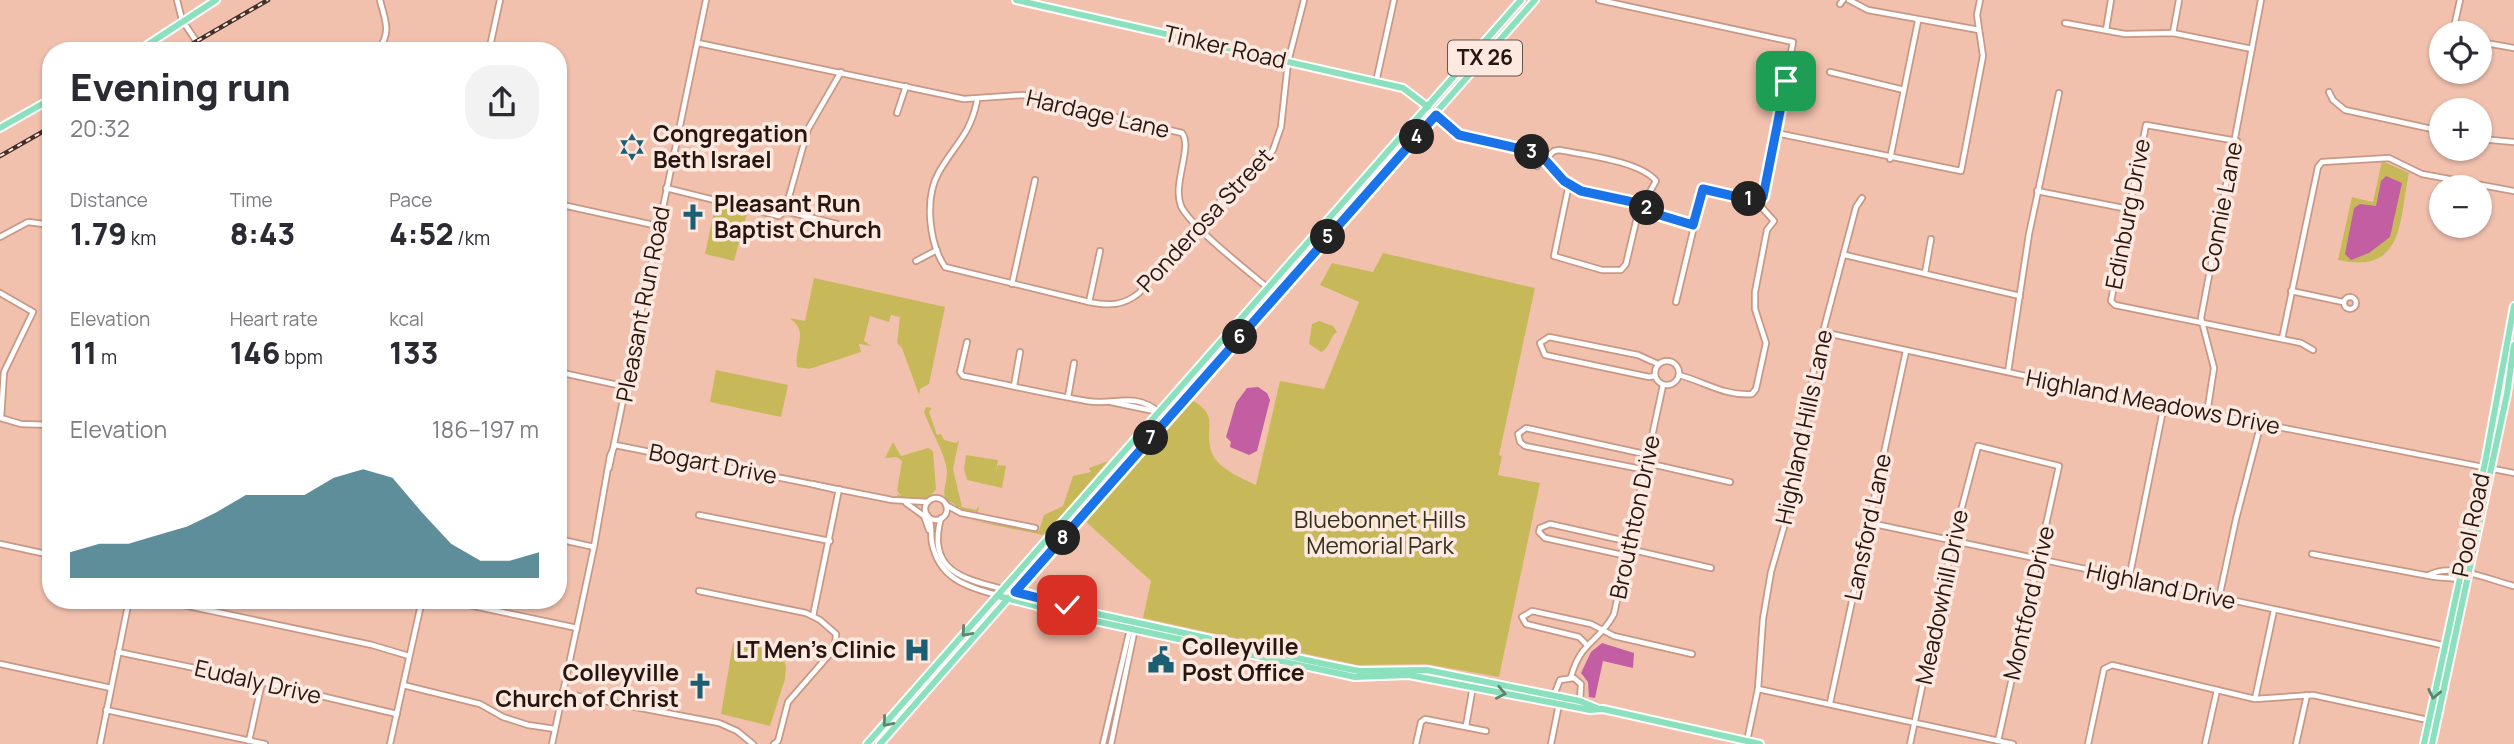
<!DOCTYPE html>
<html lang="en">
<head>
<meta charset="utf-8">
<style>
	:root { --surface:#fff; --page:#f2f2f3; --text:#2b2b33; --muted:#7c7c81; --accent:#1c5f72 }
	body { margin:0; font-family:Manrope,sans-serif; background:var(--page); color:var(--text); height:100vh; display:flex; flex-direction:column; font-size:26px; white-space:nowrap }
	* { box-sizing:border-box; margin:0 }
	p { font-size:23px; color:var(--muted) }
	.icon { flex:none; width:38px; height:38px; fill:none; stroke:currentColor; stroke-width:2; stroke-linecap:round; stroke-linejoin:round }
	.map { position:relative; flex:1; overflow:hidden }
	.side { position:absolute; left:42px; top:42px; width:525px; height:567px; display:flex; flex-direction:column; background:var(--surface); border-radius:28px; box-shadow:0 2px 5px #0004 }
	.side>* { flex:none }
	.fabs { position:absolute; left:2429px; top:21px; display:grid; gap:14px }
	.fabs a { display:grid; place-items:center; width:63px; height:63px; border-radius:50%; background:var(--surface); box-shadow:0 2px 5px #0004; font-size:35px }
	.pin { position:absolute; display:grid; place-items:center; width:60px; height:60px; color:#fff; margin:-30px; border-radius:14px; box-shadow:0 4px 10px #0006 }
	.km { position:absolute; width:35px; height:35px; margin:-18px; border-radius:50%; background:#222; color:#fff; font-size:19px; line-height:35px; text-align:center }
	.round { display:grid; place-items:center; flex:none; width:74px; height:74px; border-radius:28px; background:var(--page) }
	.overview { display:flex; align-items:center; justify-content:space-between; height:119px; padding:0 28px }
	h1 { font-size:38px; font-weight:800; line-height:52px }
	.metrics { display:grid; grid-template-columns:repeat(3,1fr); gap:10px; height:119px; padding:7px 28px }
	.metrics div { display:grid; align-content:center }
	.metrics b { font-size:30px; font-weight:800 }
	.metrics small { font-size:19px; font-weight:400 }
	.metrics p { font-size:19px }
	.chart { height:196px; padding:14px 28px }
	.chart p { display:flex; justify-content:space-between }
	.chart svg { width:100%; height:126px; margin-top:7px; fill:var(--accent); opacity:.7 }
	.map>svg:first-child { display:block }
	.green { fill:#c7b95a }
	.water { fill:#c25ea1 }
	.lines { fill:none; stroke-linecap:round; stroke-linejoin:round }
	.minor-casing { stroke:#c79886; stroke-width:8 }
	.major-casing { stroke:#fff; stroke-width:10 }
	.minor { stroke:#fff; stroke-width:4.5 }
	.major { stroke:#8be1be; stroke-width:6 }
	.rail-casing { stroke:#453027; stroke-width:4.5 }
	.rail { stroke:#fee9e1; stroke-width:2; stroke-dasharray:5; stroke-linecap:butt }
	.oneway { stroke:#5e866f }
	.route-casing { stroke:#fff; stroke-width:14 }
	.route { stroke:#1a73e8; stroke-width:9 }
	.labels { text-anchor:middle; stroke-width:7; stroke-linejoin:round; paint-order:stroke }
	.shield { fill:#fee9e1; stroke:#68554e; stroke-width:2 }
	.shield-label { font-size:21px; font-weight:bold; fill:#27160f }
	.street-label { font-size:23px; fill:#27160f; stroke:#fee9e1 }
	.poi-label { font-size:23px; font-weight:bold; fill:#27160f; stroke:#fee9e1; text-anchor:start }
	.park-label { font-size:23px; fill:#34311b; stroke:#fee9e1 }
</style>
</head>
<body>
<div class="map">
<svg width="2514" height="744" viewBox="0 0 2514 744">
	<rect width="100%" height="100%" fill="#f2c1ae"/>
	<!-- green -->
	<g class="green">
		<path d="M2382,161L2409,173C2399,220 2405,275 2338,260L2352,197L2373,202Z"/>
		<polygon points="716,202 748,210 734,261 705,254"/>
		<path d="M1383,253L1535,288L1499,455L1502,456L1498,475L1540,483L1499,677L1426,664L1357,665L1143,618L1151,581L1084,520L1190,399C1224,417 1200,430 1214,457C1222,470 1243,479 1256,485L1280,381L1324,389L1359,302L1320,285L1332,263L1373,272Z"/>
		<path d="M814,278L945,307L929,384L920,389L919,395L902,348L897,343L900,317L891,315L889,322L870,316L864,341L871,346L859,344L861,352L809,369L797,367C794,347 810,331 789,318L805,321Z"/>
		<path d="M1319,321L1333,326L1337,332C1329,337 1331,347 1321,352L1309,344L1312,324Z"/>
		<polygon points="716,370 788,385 781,417 710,402"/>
		<path d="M926,407L932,408L929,412L937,435L941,434L944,440L956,443L959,440L953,469L962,507L976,510L979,506L978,512L962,510L960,507L954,509L956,505L949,501L953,508C937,496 948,484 947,471C945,453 931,431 924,412Z"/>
		<polygon points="893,442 901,456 928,448 933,451 936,489 927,500 898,497 897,494 902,496 897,491 902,461 897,457 885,458"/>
		<polygon points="966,455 998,460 996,473 998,465 1006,466 1002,488 967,480 964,469"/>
		<polygon points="1108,461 1077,497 1109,463 1043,535 969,520 1039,531 1044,515 1063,506 1073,476 1091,472 1089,468"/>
		<polygon points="736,641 781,650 786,667 785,679 770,726 721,714 733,643"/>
	</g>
	<!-- water -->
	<g class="water">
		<polygon points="2386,176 2402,183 2390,237 2369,253 2351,260 2345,254 2354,208 2360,204 2376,206 2381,181"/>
		<polygon points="1258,387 1267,393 1270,400 1257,451 1249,455 1230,447 1231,442 1226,437 1236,403 1247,388"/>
		<polygon points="1602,643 1634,653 1633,668 1603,661 1595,698 1589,697 1588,682 1581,673 1591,652"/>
	</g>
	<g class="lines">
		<!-- minor casing -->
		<g class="minor-casing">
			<g id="minor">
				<polyline points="177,0 182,20 203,51"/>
				<polyline points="1599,0 1793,42 1765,191 1760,199 1755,201"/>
				<polyline points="1849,0 1868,10 1979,30"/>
				<polyline points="1840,4 1843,0"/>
				<polyline points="2065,23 2125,34 2173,33 2252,49"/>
				<polyline points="2106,30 2111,0"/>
				<polyline points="2173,33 2179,0"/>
				<polyline points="2456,33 2454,27 2460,0"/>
				<polyline points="2480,42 2514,48"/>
				<path d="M698,43L964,99L1023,95L1182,133C1193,147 1172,184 1181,206C1190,226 1249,272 1268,288"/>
				<path d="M378,51C392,31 385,21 380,0"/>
				<polyline points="489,51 500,0"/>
				<polyline points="1830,72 1904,90"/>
				<polyline points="1376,82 1394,0"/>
				<polyline points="2329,92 2333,100 2345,110 2441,131"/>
				<path d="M977,101C970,135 955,144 939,172C924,198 929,243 945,267L1089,302C1109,306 1123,306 1139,293L1242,177L1265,161L1273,150L1281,127L1288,62L1304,0"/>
				<polyline points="1428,107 1459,134 1539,153 1564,181 1581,191 1642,204 1653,213 1693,225"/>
				<polyline points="897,113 906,86"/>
				<polyline points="1776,133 1961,171 1983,56 1977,15 1980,0"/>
				<polyline points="2480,139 2514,142"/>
				<polyline points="2237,141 2146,125 2111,301 2115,305 2301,343 2313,350"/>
				<polyline points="1890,159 1918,21"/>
				<path d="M1537,166L1554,151L1559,150C1584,155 1640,161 1656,181L1638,213L1626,264L1621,270H1602L1554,256L1569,184"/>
				<polyline points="666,188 779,216 785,211 837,224 843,232"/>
				<polyline points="2037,191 2128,209"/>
				<polyline points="558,204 658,226"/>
				<polyline points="785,211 808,129 841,72"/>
				<polyline points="0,237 28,222 51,225"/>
				<polyline points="1845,255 2020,296"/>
				<polyline points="916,261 937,250"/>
				<polyline points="1925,273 1931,239"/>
				<polyline points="1012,284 1035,180"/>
				<polyline points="2291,291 2343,302"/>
				<polyline points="0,293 33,312 4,372 1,418 21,424 51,425"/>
				<circle cx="2350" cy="303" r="6"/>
				<polyline points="1089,302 1100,251"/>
				<polyline points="1676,302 1703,189 1755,201"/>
				<polyline points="1822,332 2109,394 2514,473"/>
				<polyline points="2282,339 2318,167 2322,162 2389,158 2422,174 2514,191"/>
				<path d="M967,342L960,372L963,376C1004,384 1046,394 1087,401C1115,406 1133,391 1159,412"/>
				<circle cx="1667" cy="373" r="12"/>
				<polyline points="558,372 627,387"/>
				<polyline points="2008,372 2029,234 2059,93"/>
				<path d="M1679,375C1705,382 1724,396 1752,394L1756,389L1766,343L1755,309V292L1767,230L1774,221L1756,201"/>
				<polyline points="1655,376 1649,377 1545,355 1540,343 1549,337 1638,355 1658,364"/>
				<polyline points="1014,386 1020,352"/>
				<polyline points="1068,397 1074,363"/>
				<polyline points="1111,402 1159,412"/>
				<polyline points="2207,413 2214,368 2201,318 2261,0"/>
				<polyline points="615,445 892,500 928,502"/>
				<polyline points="1647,463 1730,482"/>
				<polyline points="609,468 706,0"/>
				<polyline points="1646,470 1525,446 1520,442 1518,434 1526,428 1649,455"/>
				<polyline points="812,484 837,490"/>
				<polyline points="558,495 561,478"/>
				<circle cx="936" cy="509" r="11"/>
				<polyline points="906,503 924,516 929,530"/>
				<polyline points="946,505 961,513 1035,528"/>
				<polyline points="699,515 830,541"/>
				<path d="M928,516C933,525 930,533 932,543C939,578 966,587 997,595"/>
				<path d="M941,518C926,571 964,579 1003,589"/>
				<polyline points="1870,523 2447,646"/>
				<polyline points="558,539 594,547"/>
				<polyline points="0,544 51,555"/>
				<polyline points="1629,549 1711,568"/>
				<polyline points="2312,554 2435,577 2461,579"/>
				<polyline points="1627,556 1545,538 1539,532 1540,528 1550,524 1630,542"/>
				<path d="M2429,575C2451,562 2490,580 2514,586"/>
				<polyline points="2129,579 2164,405"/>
				<polyline points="699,591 806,613 820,620 836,634 835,648 788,702 778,741 774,744"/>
				<polyline points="2219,598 2236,519 2261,423"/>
				<polyline points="160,600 372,645 409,656"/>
				<polyline points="445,600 577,628"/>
				<polyline points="813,616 839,489"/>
				<polyline points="1587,645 1579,637 1526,624 1522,617 1532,611 1591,624 1614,636 1692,654"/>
				<polyline points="118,652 262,682 397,714"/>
				<polyline points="0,664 111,688"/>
				<path d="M1571,677C1581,640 1599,643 1614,614L1663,385"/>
				<polyline points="403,685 480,704 503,717 528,725 555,729"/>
				<polyline points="1758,689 2013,744"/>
				<polyline points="562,693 719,723 737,731 753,744"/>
				<polyline points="1554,695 1560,680 1574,678 1581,684 1580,701"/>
				<polyline points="2255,699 2274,610"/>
				<polyline points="1830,703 1906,351"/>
				<polyline points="106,710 265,744"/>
				<polyline points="1466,726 1473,686"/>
				<polyline points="249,741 262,682"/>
				<polyline points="1747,741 1758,689 1763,619 1771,572 1796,485 1815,362 1856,207 1862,198"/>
				<polyline points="100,744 129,600"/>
				<polyline points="390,744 422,600"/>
				<polyline points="552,744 594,547 610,456 615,445"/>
				<polyline points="1103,744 1130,629"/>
				<polyline points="1111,744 1135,628"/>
				<polyline points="1416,744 1421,722 1425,719 1486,731"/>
				<polyline points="1551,744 1559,704"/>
				<polyline points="1910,744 1953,541 1978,446 2059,466 1998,741"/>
				<polyline points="2088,744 2104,669 2112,665 2255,699 2313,695 2437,722"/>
				<polyline points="2205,744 2217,690"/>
				<polyline points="2296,744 2307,695"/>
			</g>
		</g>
		<!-- major casing -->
		<g class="major-casing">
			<g id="major">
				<polyline points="1016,0 1403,88 1428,107"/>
				<polyline points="138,51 216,0"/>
				<polyline points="0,128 51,99"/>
				<polyline points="1013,591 1102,615 1329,665 1359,671 1427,670 1580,701 1599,709"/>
				<polyline points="998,596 1090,620 1355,677 1409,675 1590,710 1603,709 1760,744"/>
				<polyline points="867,744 1521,0"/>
				<polyline points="880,744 1535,0"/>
				<polyline points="2424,744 2486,458 2514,306"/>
				<polyline points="2432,744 2507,394 2514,345"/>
			</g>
		</g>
		<!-- minor -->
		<use href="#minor" class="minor"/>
		<!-- major -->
		<use href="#major" class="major"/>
		<!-- rail casing -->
		<g class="rail-casing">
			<g id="rail">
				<polyline points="180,51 268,0"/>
				<polyline points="0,156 51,127"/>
			</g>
		</g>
		<!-- rail -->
		<use href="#rail" class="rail"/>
	</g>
	<!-- one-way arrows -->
	<defs><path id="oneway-chevron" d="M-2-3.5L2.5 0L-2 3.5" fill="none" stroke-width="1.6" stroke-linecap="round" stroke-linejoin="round" transform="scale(1.75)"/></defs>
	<g class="oneway">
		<use href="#oneway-chevron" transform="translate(966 632) rotate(131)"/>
		<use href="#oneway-chevron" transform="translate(1501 693) rotate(11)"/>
		<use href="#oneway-chevron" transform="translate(2434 694) rotate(102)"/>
		<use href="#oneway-chevron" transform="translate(887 722) rotate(131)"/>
	</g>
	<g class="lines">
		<!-- route casing -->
		<g class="route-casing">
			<polyline id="route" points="1067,605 1015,592 1436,115 1459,135 1539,153 1564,181 1581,191 1642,204 1653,213 1693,225 1703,189 1755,201 1763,197 1786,81"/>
		</g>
		<!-- route -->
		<use href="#route" class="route"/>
	</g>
	<!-- icons -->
	<defs>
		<g id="synagogue-bare" transform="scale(2.1)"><path d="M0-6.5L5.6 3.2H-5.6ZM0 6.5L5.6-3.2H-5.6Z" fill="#1c5f72" stroke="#fee9e1" stroke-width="2.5" paint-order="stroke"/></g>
		<g id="church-bare" transform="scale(2.1)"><path d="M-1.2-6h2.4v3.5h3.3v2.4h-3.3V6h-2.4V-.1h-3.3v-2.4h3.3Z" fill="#1c5f72" stroke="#fee9e1" stroke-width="2.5" paint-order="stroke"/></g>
		<g id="hospital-bare" transform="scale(2.1)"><path d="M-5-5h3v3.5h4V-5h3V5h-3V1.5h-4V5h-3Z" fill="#1c5f72" stroke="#fee9e1" stroke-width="2.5" paint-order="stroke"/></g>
		<g id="civic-bare" transform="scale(2.1)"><path d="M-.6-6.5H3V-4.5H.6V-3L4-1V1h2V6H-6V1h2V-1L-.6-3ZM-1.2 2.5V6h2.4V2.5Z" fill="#1c5f72" stroke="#fee9e1" stroke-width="2.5" paint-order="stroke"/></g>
	</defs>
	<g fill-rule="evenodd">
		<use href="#synagogue-bare" x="632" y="147"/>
		<use href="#church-bare" x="693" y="217"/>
		<use href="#hospital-bare" x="917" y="650"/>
		<use href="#civic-bare" x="1161" y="660"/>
		<use href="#church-bare" x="700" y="686"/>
	</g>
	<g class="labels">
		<!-- shield labels -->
		<rect class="shield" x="1448" y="40.5" width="74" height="35" rx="5"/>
		<g class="shield-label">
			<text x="1485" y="65">TX 26</text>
		</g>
		<!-- street labels -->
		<g class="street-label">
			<text transform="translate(1225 47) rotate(13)" y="8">Tinker Road</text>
			<text transform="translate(1098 114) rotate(13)" y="8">Hardage Lane</text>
			<text transform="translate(2222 207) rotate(-79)" y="8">Connie Lane</text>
			<text transform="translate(2128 214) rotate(-79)" y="8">Edinburg Drive</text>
			<text transform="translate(1205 220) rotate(-47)" y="8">Ponderosa Street</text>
			<text transform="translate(643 304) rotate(-79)" y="8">Pleasant Run Road</text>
			<text transform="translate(2153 402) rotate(11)" y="8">Highland Meadows Drive</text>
			<text transform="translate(1804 427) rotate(-78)" y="8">Highland Hills Lane</text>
			<text transform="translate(713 464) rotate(11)" y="8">Bogart Drive</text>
			<text transform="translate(1635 517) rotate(-78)" y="8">Brouthton Drive</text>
			<text transform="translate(2471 525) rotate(-78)" y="8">Pool Road</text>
			<text transform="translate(1868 527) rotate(-78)" y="8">Lansford Lane</text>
			<text transform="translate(2161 586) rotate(12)" y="8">Highland Drive</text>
			<text transform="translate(1942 597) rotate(-78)" y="8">Meadowhill Drive</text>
			<text transform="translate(2029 603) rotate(-77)" y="8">Montford Drive</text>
			<text transform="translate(258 682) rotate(13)" y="8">Eudaly Drive</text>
		</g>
		<!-- poi labels -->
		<g class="poi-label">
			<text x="653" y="142">Congregation<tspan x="653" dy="26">Beth Israel</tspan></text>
			<text x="714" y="212">Pleasant Run<tspan x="714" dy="26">Baptist Church</tspan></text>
			<text x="1182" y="655">Colleyville<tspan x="1182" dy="26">Post Office</tspan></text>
			<text x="896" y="658" text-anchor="end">LT Men's Clinic</text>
			<text x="679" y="681" text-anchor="end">Colleyville<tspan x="679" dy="26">Church of Christ</tspan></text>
		</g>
		<!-- park labels -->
		<g class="park-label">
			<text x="1380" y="528">Bluebonnet Hills<tspan x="1380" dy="26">Memorial Park</tspan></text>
		</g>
	</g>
</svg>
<div class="fabs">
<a><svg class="icon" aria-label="locate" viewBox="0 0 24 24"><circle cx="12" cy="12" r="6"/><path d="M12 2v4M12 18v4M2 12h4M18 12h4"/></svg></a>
<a>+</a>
<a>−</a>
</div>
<div class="pin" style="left:1786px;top:81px;background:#1e9e55"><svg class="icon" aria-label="arrive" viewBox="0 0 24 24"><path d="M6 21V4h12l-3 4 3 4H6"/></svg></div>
<div class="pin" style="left:1067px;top:605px;background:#d93025"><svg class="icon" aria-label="check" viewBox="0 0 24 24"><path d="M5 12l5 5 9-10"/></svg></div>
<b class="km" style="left:1749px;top:199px">1</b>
<b class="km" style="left:1647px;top:208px">2</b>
<b class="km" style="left:1532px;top:152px">3</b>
<b class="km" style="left:1417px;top:137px">4</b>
<b class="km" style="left:1328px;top:237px">5</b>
<b class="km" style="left:1240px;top:337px">6</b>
<b class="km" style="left:1151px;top:438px">7</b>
<b class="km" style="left:1063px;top:538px">8</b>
<section class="side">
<div class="overview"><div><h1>Evening run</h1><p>20:32</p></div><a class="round"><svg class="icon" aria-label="share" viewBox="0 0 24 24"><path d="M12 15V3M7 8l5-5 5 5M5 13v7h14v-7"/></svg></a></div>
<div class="metrics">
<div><p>Distance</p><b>1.79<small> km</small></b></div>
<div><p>Time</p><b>8:43</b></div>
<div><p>Pace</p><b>4:52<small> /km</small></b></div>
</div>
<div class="metrics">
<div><p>Elevation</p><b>11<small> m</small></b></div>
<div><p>Heart rate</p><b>146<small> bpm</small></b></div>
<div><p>kcal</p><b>133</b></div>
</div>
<div class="chart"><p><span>Elevation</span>186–197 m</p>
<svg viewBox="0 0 160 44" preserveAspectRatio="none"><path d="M0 44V35L10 32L20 32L30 29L40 26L50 21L60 15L70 15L80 15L90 9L100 6L110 9L120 21L130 32L140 38L150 38L160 35V44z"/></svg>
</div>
</section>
</div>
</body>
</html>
